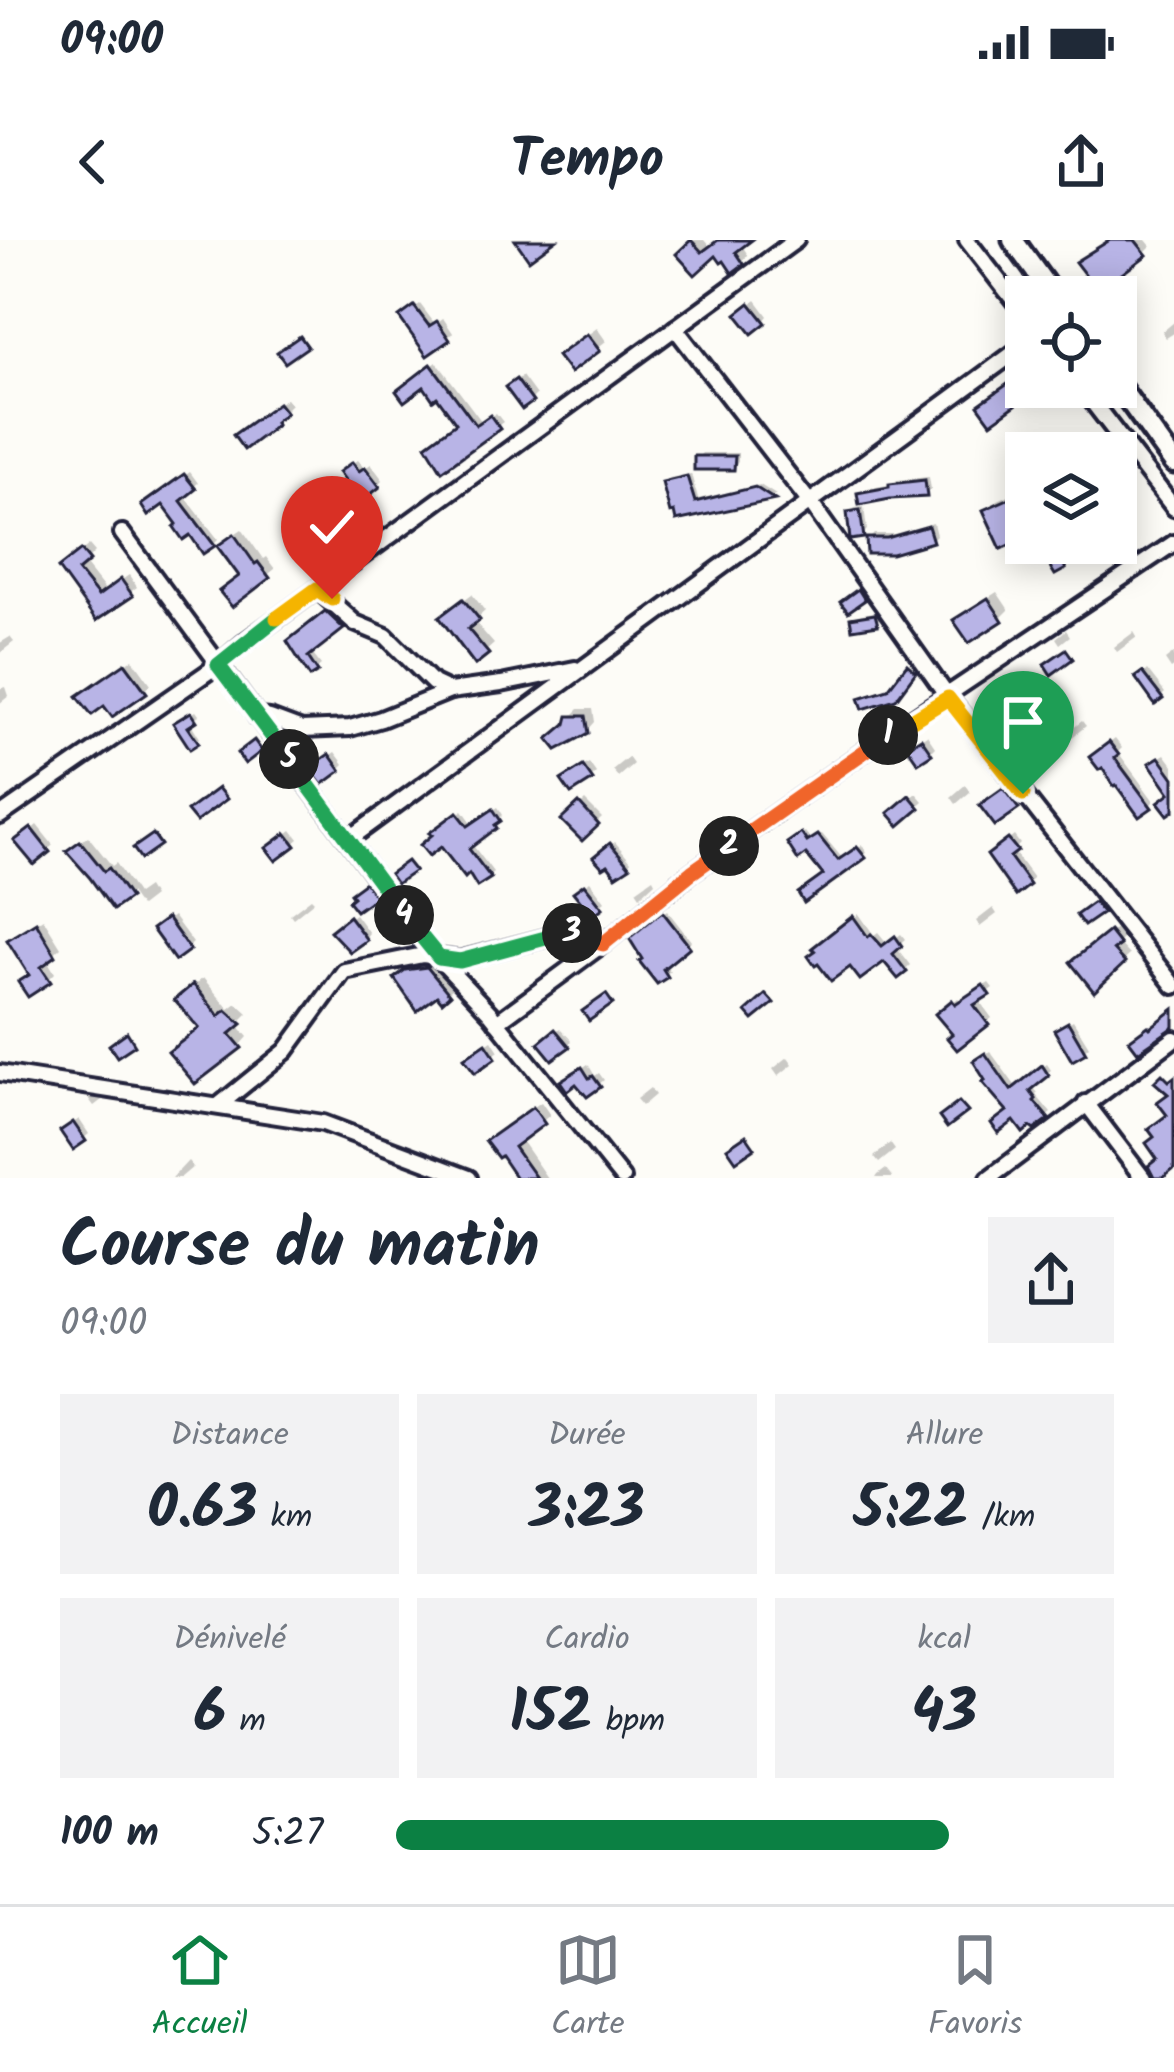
<!DOCTYPE html>
<html lang="fr">
<head>
<meta charset="utf-8">
<style>
	:root { --surface:#fff; --page:#f2f2f3; --text:#1f2937; --muted:#747a83; --line:#e0e1e3; --accent:#0b8043 }
	body { margin:0; font-family:Kalam,sans-serif; background:var(--page); color:var(--text); height:100vh; display:flex; flex-direction:column; font-size:45px; white-space:nowrap }
	* { box-sizing:border-box; margin:0 }
	p { font-size:39px; color:var(--muted) }
	.icon { flex:none; width:66px; height:66px; fill:none; stroke:currentColor; stroke-width:2; stroke-linecap:round; stroke-linejoin:round }
	.map { position:relative; height:938px; overflow:hidden }
	.details { display:flex; flex-direction:column; background:var(--surface); flex:1 }
	.details>* { flex:none }
	.buttons { position:absolute; left:1005px; top:36px; display:grid; gap:24px }
	.buttons a { display:grid; place-items:center; width:132px; height:132px; border-radius:0px; background:var(--surface); box-shadow:0 6px 30px #0003; font-size:60px }
	.pin { position:absolute; display:grid; place-items:center; width:102px; height:102px; color:#fff; margin:-123px -51px; border-radius:50% 50% 50% 0; rotate:-45deg; box-shadow:0 0 12px #0007 }
	.pin .icon { rotate:45deg }
	.km { position:absolute; width:60px; height:60px; margin:-30px; border-radius:50%; background:#222; color:#fff; font-size:33px; line-height:60px; text-align:center }
	.round { display:grid; place-items:center; flex:none; width:126px; height:126px; border-radius:0px; background:var(--page) }
	.overview { display:flex; align-items:center; justify-content:space-between; height:204px; padding:0 60px }
	h1 { font-size:66px; font-weight:600; line-height:90px }
	.metrics { display:grid; grid-template-columns:repeat(3,1fr); gap:18px; height:204px; padding:12px 60px }
	.metrics div { display:grid; align-content:center; border-radius:0px; background:var(--page); text-align:center }
	.metrics b { font-size:60px; font-weight:600 }
	.metrics small { font-size:33px; font-weight:400 }
	.metrics p { font-size:33px }
	ul { padding:0 60px; list-style:none; font-size:39px }
	li { display:grid; grid-template-columns:192px 144px 1fr; align-items:center; height:90px }
	li i { height:30px; border-radius:15px; background:var(--accent) }
	.status { display:flex; justify-content:space-between; align-items:center; height:84px; padding:0 60px; background:var(--surface); direction:ltr }
	.status svg { height:33px; fill:currentColor }
	header { display:flex; justify-content:space-between; align-items:center; height:156px; padding:0 60px; background:var(--surface); font-size:54px; font-weight:600 }
	.tabs { display:flex; justify-content:space-around; align-items:center; height:168px; border-top:3px solid var(--line); background:var(--surface); font-size:33px; color:var(--muted) }
	.tabs a { display:grid; justify-items:center; gap:6px }
	.tabs .on { color:var(--accent) }
	.map>svg:first-child { display:block }
	.shadow { fill:#0003 }
	.building { fill:#b8b4e6; stroke:#22223b; stroke-width:3 }
	.lines { fill:none; stroke-linecap:round; stroke-linejoin:round }
	.minor-casing { stroke:#22223b; stroke-width:22 }
	.highway-casing { stroke:#22223b; stroke-width:27 }
	.minor { stroke:#fdfcf7; stroke-width:14 }
	.highway { stroke:#fdfcf7; stroke-width:18 }
	.split-1-casing { stroke:#fff; stroke-width:24 }
	.split-2-casing { stroke:#fff; stroke-width:24 }
	.split-3-casing { stroke:#fff; stroke-width:24 }
	.split-4-casing { stroke:#fff; stroke-width:24 }
	.split-5-casing { stroke:#fff; stroke-width:24 }
	.split-6-casing { stroke:#fff; stroke-width:24 }
	.split-7-casing { stroke:#fff; stroke-width:24 }
	.split-1 { stroke:#f5b400; stroke-width:15 }
	.split-2 { stroke:#f0652b; stroke-width:15 }
	.split-3 { stroke:#f0652b; stroke-width:15 }
	.split-4 { stroke:#22a559; stroke-width:15 }
	.split-5 { stroke:#22a559; stroke-width:15 }
	.split-6 { stroke:#22a559; stroke-width:15 }
	.split-7 { stroke:#f5b400; stroke-width:15 }
</style>
</head>
<body>
<div class="status"><b>09:00</b><svg viewBox="0 0 49 12"><path d="M0 12V9h3v3zM5 12V6h3v6zM10 12V3h3v9zM15 12V0h3v12zM26 1h20v11H26zM47 4h2v5h-2z"/></svg></div>
<header><svg class="icon" aria-label="back" viewBox="0 0 24 24"><path d="M15 5l-7 7 7 7"/></svg>Tempo<svg class="icon" aria-label="share" viewBox="0 0 24 24"><path d="M12 15V3M7 8l5-5 5 5M5 13v7h14v-7"/></svg></header>
<div class="map">
<svg width="1174" height="938" viewBox="0 0 1174 938">
	<rect width="100%" height="100%" fill="#fdfcf7"/>
	<filter id="ink" filterUnits="userSpaceOnUse"><feTurbulence type="fractalNoise" baseFrequency=".00833" numOctaves="2"/><feDisplacementMap in="SourceGraphic" scale="24" xChannelSelector="R" yChannelSelector="G"/><feConvolveMatrix kernelMatrix="1 2 1 2 8 2 1 2 1" color-interpolation-filters="sRGB"/></filter>
	<g filter="url(#ink)">
		<!-- shadow -->
		<g class="shadow">
			<polygon points="695,0 704,0 710,7 720,0 747,0 741,4 748,15 742,22 716,12 680,14"/>
			<polygon points="1112,0 1146,0 1151,6 1145,12"/>
			<polygon points="756,60 768,76 764,81 740,74"/>
			<polygon points="420,64 435,84 443,78 453,93 428,112 407,73"/>
			<polygon points="1174,82 1174,93 1166,98 1162,92"/>
			<polygon points="597,88 606,101 571,129 569,108"/>
			<polygon points="437,122 482,182 496,173 503,182 442,227 459,183 425,143 404,147"/>
			<polygon points="522,136 536,155 531,160 514,142"/>
			<polygon points="286,158 291,164 281,174 282,176 245,206 244,189"/>
			<polygon points="702,213 738,213 738,222 733,227 697,218"/>
			<polygon points="358,220 365,228 371,224 383,240 378,245 357,250 348,227"/>
			<polygon points="190,232 198,243 184,255 218,299 213,304 181,284 163,261 149,261"/>
			<polygon points="691,234 698,259 760,245 776,255 678,278 666,243 670,238"/>
			<polygon points="929,237 931,249 926,254 860,254 865,249 894,244 897,240"/>
			<polygon points="1026,247 1026,295 987,271 998,260"/>
			<polygon points="1124,256 1130,264 1116,275 1116,262"/>
			<polygon points="864,267 867,290 862,295 850,273 855,268"/>
			<polygon points="933,283 936,295 931,300 869,299 874,294 894,294"/>
			<polygon points="242,289 263,319 266,317 275,329 232,363 242,336 227,299"/>
			<polygon points="89,305 95,312 84,323 106,351 129,335 137,347 97,377 69,321"/>
			<polygon points="1062,308 1069,321 1056,331 1053,312"/>
			<polygon points="997,352 1009,370 1001,378 965,372"/>
			<polygon points="472,354 485,371 474,381 494,404 476,420 450,370"/>
			<polygon points="331,369 346,382 310,411 321,425 311,433 296,397"/>
			<polygon points="880,371 881,377 876,382 853,379 858,375"/>
			<polygon points="1066,390 1070,396 1060,404 1056,398"/>
			<polygon points="1134,392 1137,397 1117,412 1114,407"/>
			<polygon points="10,397 14,402 0,413 0,403"/>
			<polygon points="1174,413 1174,427 1171,429 1165,420"/>
			<polygon points="133,419 151,444 145,451 105,462 87,450"/>
			<polygon points="1147,430 1165,453 1156,461 1139,438"/>
			<polygon points="6,447 9,456 0,463 0,449"/>
			<polygon points="579,469 593,469 595,482 587,491 569,484 571,477"/>
			<polygon points="196,471 199,475 190,482 200,498 191,505 181,480"/>
			<polygon points="1082,481 1086,486 1071,498 1067,493"/>
			<polygon points="927,495 935,507 930,512 916,502"/>
			<polygon points="1115,499 1122,508 1118,512 1154,561 1150,565 1097,513"/>
			<polygon points="335,512 344,524 339,529 318,524"/>
			<polygon points="1165,514 1174,526 1174,567 1173,552 1157,519"/>
			<polygon points="628,517 633,524 618,537 612,530"/>
			<polygon points="589,523 596,533 591,538 570,535"/>
			<polygon points="1012,542 1025,558 1017,566 991,558"/>
			<polygon points="965,545 970,552 956,564 951,557"/>
			<polygon points="916,553 923,561 899,582 892,574"/>
			<polygon points="585,561 602,578 582,597 565,580"/>
			<polygon points="498,567 503,575 498,580 499,582 471,603 493,632 489,636 437,589 463,570 473,584"/>
			<polygon points="37,585 53,605 48,610 18,601"/>
			<polygon points="292,590 299,599 277,617 275,603"/>
			<polygon points="805,592 812,601 822,594 843,619 862,605 867,613 827,635 794,599"/>
			<polygon points="88,596 112,626 116,623 137,654 147,647 153,657 140,667 130,653 113,666 77,605"/>
			<polygon points="1014,596 1020,604 1013,611 1033,638 1028,643 995,611"/>
			<polygon points="615,602 631,621 628,625 597,617"/>
			<polygon points="653,638 655,642 640,656 636,650"/>
			<polygon points="590,641 605,661 592,672 577,652"/>
			<polygon points="311,658 314,661 293,678 290,674"/>
			<polygon points="993,668 997,674 980,687 976,681"/>
			<polygon points="667,670 691,701 665,724 670,731 666,734 632,698"/>
			<polygon points="355,674 369,693 365,698 338,686"/>
			<polygon points="859,674 874,695 878,692 888,704 901,694 905,699 896,707 910,725 899,735 885,717 851,722 821,704"/>
			<polygon points="173,676 193,703 176,717 161,685"/>
			<polygon points="43,678 61,707 47,720 55,733 49,739 32,734 18,694"/>
			<polygon points="1117,687 1124,697 1118,703 1129,715 1094,748 1080,716"/>
			<polygon points="432,724 452,749 442,758 402,734 412,727"/>
			<polygon points="203,738 229,769 237,763 248,773 237,784 248,797 240,806 202,787 187,751"/>
			<polygon points="989,743 993,748 978,759 992,778 957,806 955,794 939,774 958,758 961,761"/>
			<polygon points="1073,780 1089,806 1084,810 1063,786"/>
			<polygon points="560,788 572,801 568,805 542,803"/>
			<polygon points="492,800 499,811 476,829 473,813"/>
			<polygon points="990,811 1017,848 1047,824 1051,830 1032,846 1038,853 1036,855 1051,873 1034,886 1010,871 980,818"/>
			<polygon points="788,817 793,824 778,836 773,829"/>
			<polygon points="588,824 595,836 599,833 604,840 599,844 569,837"/>
			<polygon points="650,848 655,855 642,866 636,859"/>
			<polygon points="91,854 107,856 94,866 88,858"/>
			<polygon points="541,862 550,875 520,899 547,938 520,938 496,894"/>
			<polygon points="79,879 89,894 74,906 68,887"/>
			<polygon points="890,903 895,910 879,923 874,917"/>
			<polygon points="188,921 193,927 180,938 172,938"/>
			<polygon points="886,929 893,938 876,938 878,935"/>
		</g>
		<!-- building -->
		<g class="building">
			<polygon points="515,0 556,0 529,20"/>
			<polygon points="691,0 702,12 718,0 752,0 736,12 744,24 732,33 724,21 721,23 716,16 695,35 676,14"/>
			<polygon points="1110,0 1135,0 1147,15 1098,52 1075,22"/>
			<polygon points="750,63 766,83 752,94 736,74"/>
			<polygon points="414,66 429,86 437,81 450,100 427,116 399,77"/>
			<polygon points="587,94 600,111 570,133 557,116"/>
			<polygon points="300,96 308,107 285,123 277,112"/>
			<polygon points="431,124 476,185 490,175 500,189 442,231 426,205 456,183 437,157 433,160 424,147 404,162 396,151"/>
			<polygon points="1026,131 1026,147 1041,147 991,183 978,165"/>
			<polygon points="516,139 533,162 522,170 505,147"/>
			<polygon points="278,163 286,173 275,182 277,185 244,210 233,195"/>
			<polygon points="694,216 735,216 734,230 694,230"/>
			<polygon points="352,222 359,231 365,227 380,247 357,265 349,254 353,251 339,232"/>
			<polygon points="184,234 196,249 181,261 215,306 203,314 190,295 183,300 174,287 177,284 163,265 148,276 141,265"/>
			<polygon points="687,236 695,262 755,247 775,260 676,281 674,272 670,273 662,242"/>
			<polygon points="925,240 927,257 890,259 859,265 857,253 889,247 889,244"/>
			<polygon points="1026,251 1026,298 1001,309 983,270"/>
			<polygon points="860,270 864,298 850,300 847,272"/>
			<polygon points="928,286 933,302 892,314 867,314 866,298 887,298"/>
			<polygon points="234,294 255,324 258,322 270,338 232,367 219,351 239,336 217,306"/>
			<polygon points="81,310 90,321 78,331 98,356 121,339 133,356 96,381 58,328"/>
			<polygon points="1056,310 1066,329 1055,335 1044,317"/>
			<polygon points="858,349 865,360 848,372 840,362"/>
			<polygon points="988,358 1003,381 969,403 953,380"/>
			<polygon points="463,359 480,380 468,389 489,414 475,425 439,377"/>
			<polygon points="325,371 344,389 308,417 318,432 310,437 287,401"/>
			<polygon points="875,374 878,385 852,389 850,378"/>
			<polygon points="1066,409 1073,419 1051,435 1044,424"/>
			<polygon points="125,423 147,453 112,477 104,466 92,475 77,456"/>
			<polygon points="907,424 916,432 896,459 863,469 859,458 888,449"/>
			<polygon points="1142,432 1163,459 1155,465 1135,437"/>
			<polygon points="1022,443 1033,460 1019,469 1007,453"/>
			<polygon points="191,472 197,481 188,487 199,503 190,509 173,483"/>
			<polygon points="568,476 586,476 589,493 557,510 548,499 566,484"/>
			<polygon points="921,498 932,514 918,523 907,507"/>
			<polygon points="254,500 262,511 245,524 237,513"/>
			<polygon points="1109,502 1119,515 1115,518 1152,568 1139,577 1116,545 1114,546 1102,528 1099,530 1089,517"/>
			<polygon points="329,514 341,531 322,545 309,528"/>
			<polygon points="1159,517 1174,538 1174,571 1168,575 1158,562 1170,553 1149,523"/>
			<polygon points="583,526 593,540 571,554 561,540"/>
			<polygon points="218,548 227,559 196,582 187,571"/>
			<polygon points="1003,548 1019,569 995,586 979,565"/>
			<polygon points="909,555 920,568 899,586 888,573"/>
			<polygon points="579,563 599,585 582,601 561,580"/>
			<polygon points="493,569 501,581 495,585 497,588 469,609 491,638 477,647 469,634 465,638 441,607 429,616 420,605 432,595 429,593 457,572 468,586"/>
			<polygon points="31,588 50,612 34,625 14,601"/>
			<polygon points="286,593 296,606 276,621 266,608"/>
			<polygon points="801,593 807,602 818,595 838,620 857,607 866,618 804,663 798,653 823,635 806,614 798,620 787,603"/>
			<polygon points="153,594 161,605 141,619 133,608"/>
			<polygon points="1008,599 1018,611 1010,617 1030,645 1016,656 987,615"/>
			<polygon points="80,601 104,631 109,628 130,658 113,670 90,638 66,611"/>
			<polygon points="610,603 630,627 616,636 608,625 603,628 593,617"/>
			<polygon points="407,621 415,631 396,644 389,634"/>
			<polygon points="365,642 376,657 356,671 348,661 353,657 350,653"/>
			<polygon points="584,644 603,668 592,676 573,652"/>
			<polygon points="1094,662 1103,673 1084,686 1076,675"/>
			<polygon points="662,671 690,707 663,729 668,737 657,744 639,721 642,719 629,698"/>
			<polygon points="349,676 367,700 350,712 330,691"/>
			<polygon points="853,676 868,697 871,694 882,706 895,696 902,706 893,714 907,732 898,739 884,722 860,740 850,727 831,741 818,724 815,726 808,716 815,711 812,708"/>
			<polygon points="167,678 190,710 175,721 152,689"/>
			<polygon points="36,682 56,716 41,727 51,742 28,757 18,742 29,735 7,700"/>
			<polygon points="1109,691 1120,705 1113,710 1125,723 1094,752 1070,722"/>
			<polygon points="427,727 450,755 442,762 437,756 417,771 394,738 405,730"/>
			<polygon points="193,744 219,776 226,770 242,784 230,794 242,808 195,844 168,812 199,788 174,760"/>
			<polygon points="983,745 990,755 974,765 989,785 957,810 947,798 952,794 935,774 952,760 955,764"/>
			<polygon points="606,754 613,764 589,781 582,771"/>
			<polygon points="766,754 774,763 753,780 746,772"/>
			<polygon points="1174,769 1174,787 1138,812 1129,800 1148,786 1150,788"/>
			<polygon points="1068,782 1086,813 1072,821 1054,790"/>
			<polygon points="555,789 570,807 552,820 538,803"/>
			<polygon points="127,792 135,805 117,817 109,805"/>
			<polygon points="486,803 496,818 475,833 464,818"/>
			<polygon points="985,813 1011,850 1042,825 1049,836 1030,851 1036,859 1034,861 1049,879 1034,890 1030,887 1023,893 1014,881 998,893 991,883 1007,871 982,842 985,840 973,821"/>
			<polygon points="582,827 589,838 593,836 601,847 587,857 576,844 567,851 560,841"/>
			<polygon points="1162,834 1169,841 1174,837 1174,929 1163,938 1154,938 1148,926 1157,919 1146,903 1154,897 1148,889 1167,875 1157,862 1168,854 1154,842"/>
			<polygon points="959,862 968,872 947,888 939,877"/>
			<polygon points="533,867 545,884 514,907 536,938 516,938 501,916 498,918 485,901"/>
			<polygon points="73,882 86,901 73,910 60,891"/>
			<polygon points="746,895 755,908 736,921 727,908"/>
		</g>
		<g class="lines">
			<!-- minor casing -->
			<g class="minor-casing">
				<g id="minor">
					<polyline points="967,0 1026,76"/>
					<polyline points="675,88 814,268 948,457 1174,746"/>
					<polyline points="1081,147 1174,268"/>
					<polyline points="122,293 424,703 490,773 622,938"/>
					<polyline points="317,349 355,383 386,396 433,443 450,451"/>
					<polyline points="257,477 270,478 302,490 350,488 381,479 450,451 501,444 575,429"/>
					<polyline points="0,576 218,425 246,401 796,0"/>
					<polyline points="348,600 1026,104"/>
					<polyline points="497,782 603,704"/>
					<polyline points="0,833 323,883 469,938"/>
					<polyline points="1086,863 1143,938"/>
					<polyline points="218,866 286,811 344,731 423,715 460,720 568,692 603,704 692,632 889,494 1174,303"/>
					<polyline points="989,938 1174,799"/>
				</g>
			</g>
			<!-- highway casing -->
			<g class="highway-casing">
				<g id="highway">
					<polyline points="1013,0 1054,57"/>
					<polyline points="1116,142 1174,223"/>
				</g>
			</g>
			<!-- minor -->
			<use href="#minor" class="minor"/>
			<!-- highway -->
			<use href="#highway" class="highway"/>
		</g>
	</g>
	<g class="lines" filter="url(#ink)">
		<!-- split-1 casing -->
		<g class="split-1-casing">
			<polyline id="split-1" points="888,495 948,458 1023,554"/>
		</g>
		<!-- split-2 casing -->
		<g class="split-2-casing">
			<polyline id="split-2" points="729,606 888,495"/>
		</g>
		<!-- split-3 casing -->
		<g class="split-3-casing">
			<polyline id="split-3" points="572,693 603,704 692,632 729,606"/>
		</g>
		<!-- split-4 casing -->
		<g class="split-4-casing">
			<polyline id="split-4" points="404,675 439,718 460,721 568,692 572,693"/>
		</g>
		<!-- split-5 casing -->
		<g class="split-5-casing">
			<polyline id="split-5" points="289,519 404,675"/>
		</g>
		<!-- split-6 casing -->
		<g class="split-6-casing">
			<polyline id="split-6" points="277,378 218,425 289,519"/>
		</g>
		<!-- split-7 casing -->
		<g class="split-7-casing">
			<polyline id="split-7" points="277,378 317,349 332,359"/>
		</g>
		<!-- split-1 -->
		<use href="#split-1" class="split-1"/>
		<!-- split-2 -->
		<use href="#split-2" class="split-2"/>
		<!-- split-3 -->
		<use href="#split-3" class="split-3"/>
		<!-- split-4 -->
		<use href="#split-4" class="split-4"/>
		<!-- split-5 -->
		<use href="#split-5" class="split-5"/>
		<!-- split-6 -->
		<use href="#split-6" class="split-6"/>
		<!-- split-7 -->
		<use href="#split-7" class="split-7"/>
	</g>
</svg>
<div class="buttons">
<a><svg class="icon" aria-label="locate" viewBox="0 0 24 24"><circle cx="12" cy="12" r="6"/><path d="M12 2v4M12 18v4M2 12h4M18 12h4"/></svg></a>
<a><svg class="icon" aria-label="layers" viewBox="0 0 24 24"><path d="M12 4l9 5-9 5-9-5zM3 14l9 5 9-5"/></svg></a>
</div>
<div class="pin" style="left:1023px;top:554px;background:#1e9e55"><svg class="icon" aria-label="arrive" viewBox="0 0 24 24"><path d="M6 21V4h12l-3 4 3 4H6"/></svg></div>
<div class="pin" style="left:332px;top:359px;background:#d93025"><svg class="icon" aria-label="check" viewBox="0 0 24 24"><path d="M5 12l5 5 9-10"/></svg></div>
<b class="km" style="left:888px;top:495px">1</b>
<b class="km" style="left:729px;top:606px">2</b>
<b class="km" style="left:572px;top:693px">3</b>
<b class="km" style="left:404px;top:675px">4</b>
<b class="km" style="left:289px;top:519px">5</b>
</div>
<section class="details">
<div class="overview"><div><h1>Course du matin</h1><p>09:00</p></div><a class="round"><svg class="icon" aria-label="share" viewBox="0 0 24 24"><path d="M12 15V3M7 8l5-5 5 5M5 13v7h14v-7"/></svg></a></div>
<div class="metrics">
<div><p>Distance</p><b>0.63<small> km</small></b></div>
<div><p>Durée</p><b>3:23</b></div>
<div><p>Allure</p><b>5:22<small> /km</small></b></div>
</div>
<div class="metrics">
<div><p>Dénivelé</p><b>6<small> m</small></b></div>
<div><p>Cardio</p><b>152<small> bpm</small></b></div>
<div><p>kcal</p><b>43</b></div>
</div>
<ul>
<li><b>100 m</b>5:27<i style="width:77%"></i></li>
</ul>
</section>
<nav class="tabs">
<a class="on"><svg class="icon" aria-label="home" viewBox="0 0 24 24"><path d="M3 11l9-7 9 7M6 9v11h12V9"/></svg>Accueil</a>
<a><svg class="icon" aria-label="map" viewBox="0 0 24 24"><path d="M3 6l6-2 6 2 6-2v14l-6 2-6-2-6 2zM9 4v14M15 6v14"/></svg>Carte</a>
<a><svg class="icon" aria-label="saved" viewBox="0 0 24 24"><path d="M7 4h10v16l-5-4-5 4z"/></svg>Favoris</a>
</nav>
</body>
</html>
